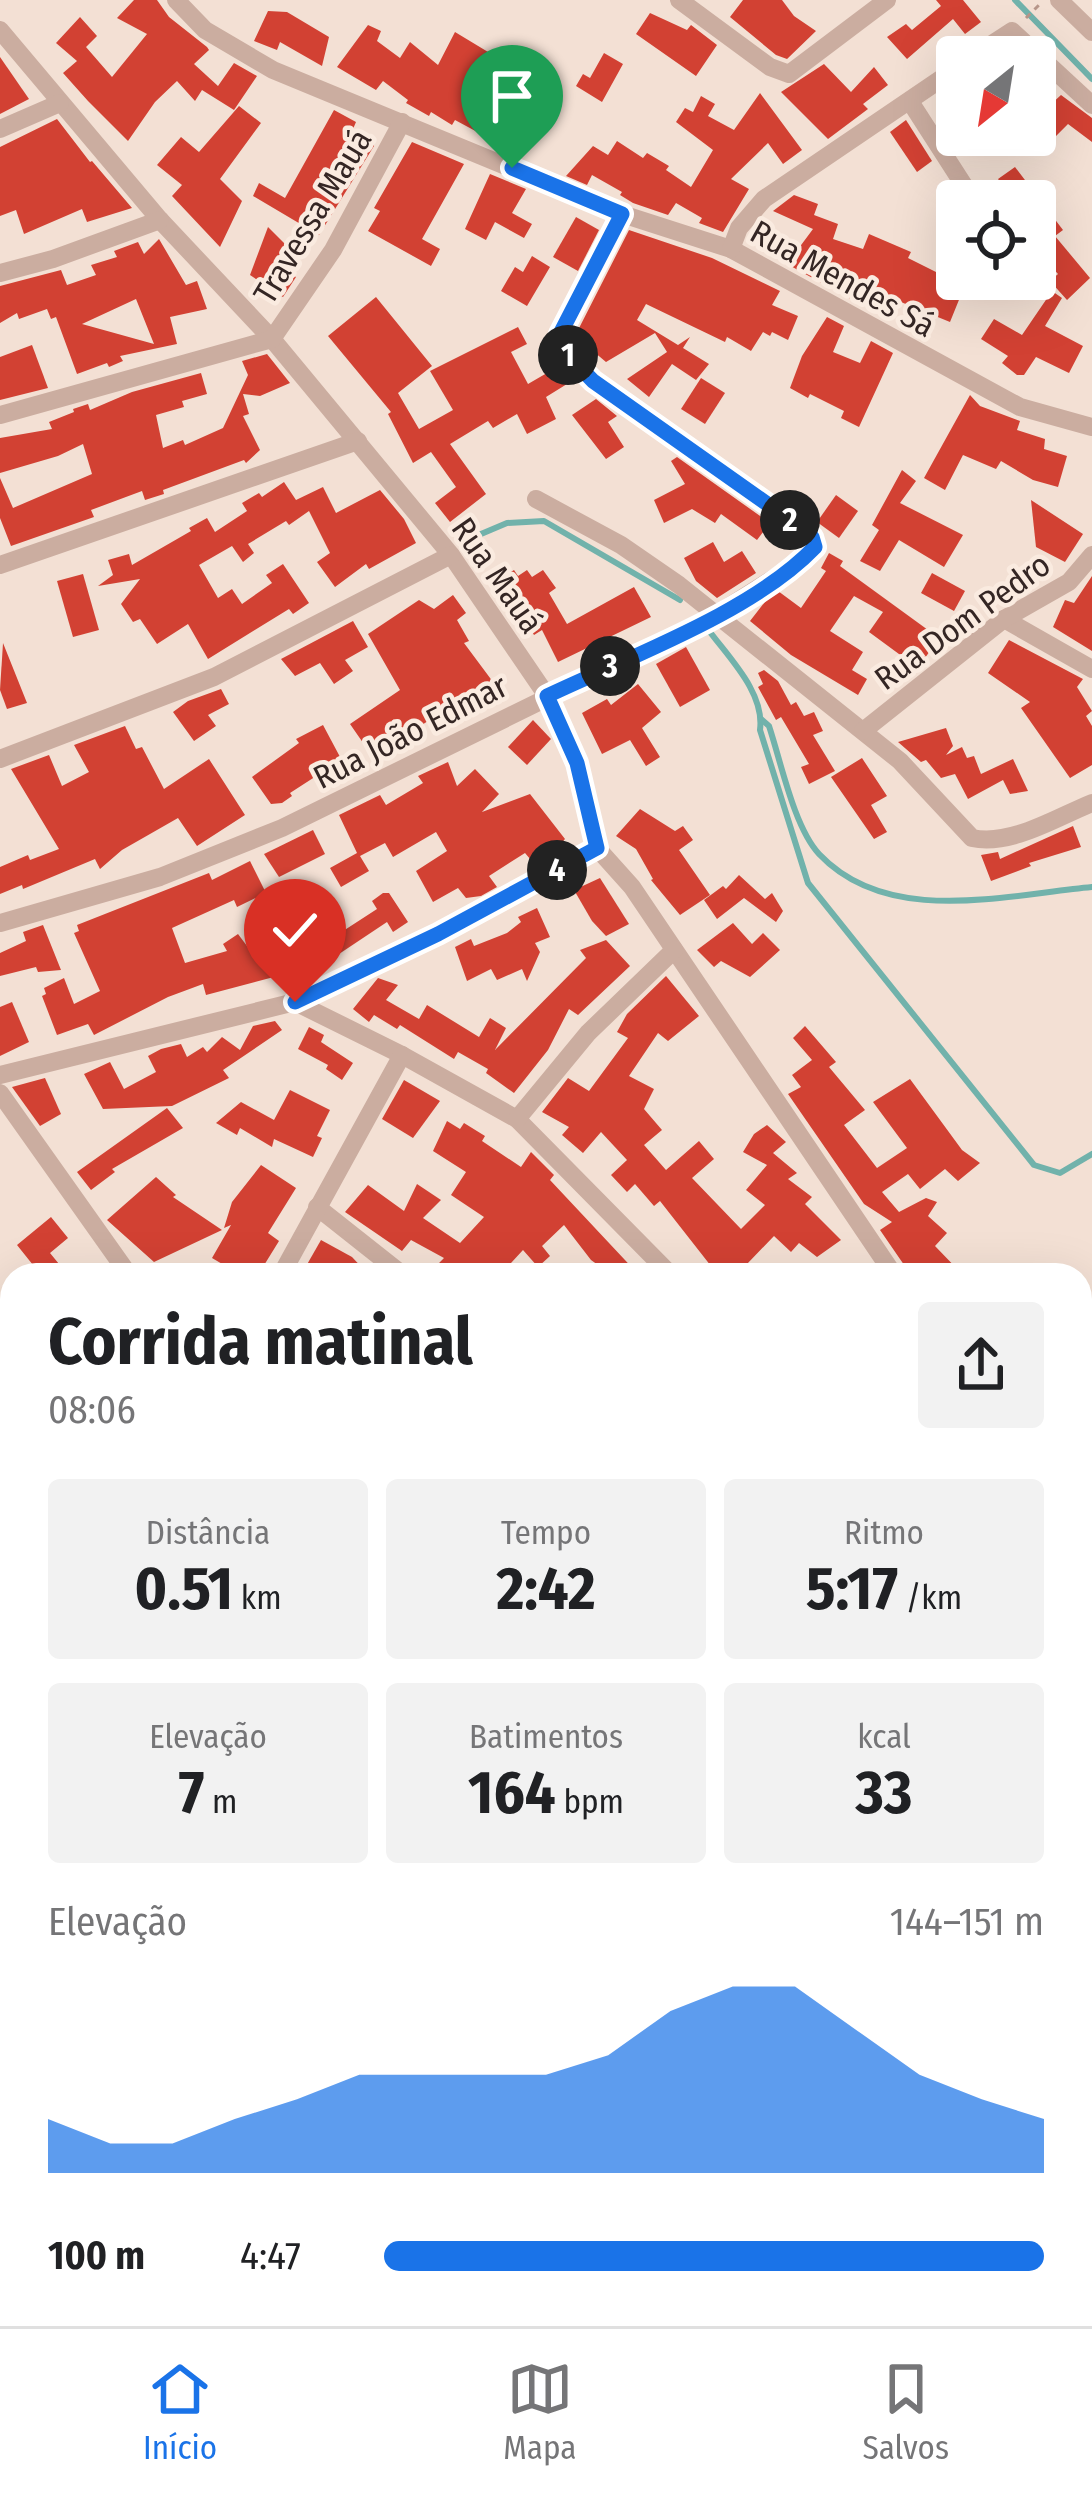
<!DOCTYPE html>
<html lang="pt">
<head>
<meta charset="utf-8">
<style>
	:root { --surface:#fff; --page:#f2f2f2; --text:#202124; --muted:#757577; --line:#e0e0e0; --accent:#1a73e8 }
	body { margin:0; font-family:"Fira Sans Condensed",sans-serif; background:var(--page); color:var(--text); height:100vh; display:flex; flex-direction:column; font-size:45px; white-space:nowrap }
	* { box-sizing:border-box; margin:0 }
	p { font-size:39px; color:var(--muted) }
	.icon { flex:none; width:66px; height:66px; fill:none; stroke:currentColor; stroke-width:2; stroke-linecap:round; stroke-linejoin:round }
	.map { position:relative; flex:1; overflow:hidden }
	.sheet { position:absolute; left:0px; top:1263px; width:1092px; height:1065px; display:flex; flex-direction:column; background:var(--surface); border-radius:36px 36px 0 0; box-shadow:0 12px 48px #0002 }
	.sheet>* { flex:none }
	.needle { width:78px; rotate:210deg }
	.tools { position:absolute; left:936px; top:36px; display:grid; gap:24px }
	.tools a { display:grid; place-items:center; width:120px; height:120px; border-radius:12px; background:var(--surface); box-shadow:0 12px 48px #0002; font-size:60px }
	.pin { position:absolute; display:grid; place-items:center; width:102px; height:102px; color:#fff; margin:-123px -51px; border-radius:50% 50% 50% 0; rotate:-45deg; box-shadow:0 0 12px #0007 }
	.pin .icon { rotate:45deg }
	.km { position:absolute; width:60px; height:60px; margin:-30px; border-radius:50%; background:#222; color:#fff; font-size:33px; line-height:60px; text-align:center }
	.round { display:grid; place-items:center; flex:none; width:126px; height:126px; border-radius:12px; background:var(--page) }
	.summary { display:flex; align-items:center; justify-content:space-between; height:204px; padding:0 48px }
	h1 { font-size:66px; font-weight:700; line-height:90px }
	.stats { display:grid; grid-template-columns:repeat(3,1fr); gap:18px; height:204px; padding:12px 48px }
	.stats div { display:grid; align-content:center; border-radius:12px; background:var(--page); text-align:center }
	.stats b { font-size:60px; font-weight:700 }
	.stats small { font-size:33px; font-weight:400 }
	.stats p { font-size:33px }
	.chart { height:336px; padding:24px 48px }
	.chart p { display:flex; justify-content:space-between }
	.chart svg { width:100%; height:216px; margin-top:12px; fill:var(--accent); opacity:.7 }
	ul { padding:0 48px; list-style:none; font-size:39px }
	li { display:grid; grid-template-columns:192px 144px 1fr; align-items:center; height:90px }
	li i { height:30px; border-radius:15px; background:var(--accent) }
	.tab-bar { display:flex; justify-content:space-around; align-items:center; height:168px; border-top:3px solid var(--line); background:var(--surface); font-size:33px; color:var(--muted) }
	.tab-bar a { display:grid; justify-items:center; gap:6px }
	.tab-bar .selected { color:var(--accent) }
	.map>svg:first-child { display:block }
	.green { fill:#bac293 }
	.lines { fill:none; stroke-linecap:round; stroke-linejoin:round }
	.stream { stroke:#71b2ab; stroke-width:6 }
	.building { fill:#d24133; fill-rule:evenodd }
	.path { stroke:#b7968a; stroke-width:3; stroke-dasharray:6 6; stroke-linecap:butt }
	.minor { stroke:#cbada0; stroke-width:18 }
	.route-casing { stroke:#fff; stroke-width:24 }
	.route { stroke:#1a73e8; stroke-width:15 }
	.labels { text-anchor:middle; stroke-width:9; stroke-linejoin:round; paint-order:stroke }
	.street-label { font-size:33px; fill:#342624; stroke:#faebe0 }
</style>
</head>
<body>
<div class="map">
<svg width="1092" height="2326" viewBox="0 0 1092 2326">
	<rect width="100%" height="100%" fill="#f3e0d4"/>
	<!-- green -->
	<polygon class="green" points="19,2316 215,2316 194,2326 0,2326"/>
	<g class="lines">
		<!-- stream -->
		<g class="stream">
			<polyline points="1015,0 1092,79"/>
			<polyline points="481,534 507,523 544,521 680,600"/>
			<path d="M707,628C728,657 765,692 760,730L808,883L1034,1165L1060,1173L1092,1154"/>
			<path d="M761,719L769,726C781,762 794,827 819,854C888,927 1005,895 1092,887"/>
			<polyline points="0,1755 12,1758"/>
			<polyline points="64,2326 77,2316"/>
		</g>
	</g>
	<!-- building -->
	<g class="building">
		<polygon points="134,0 157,0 169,17 207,47 209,50 194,64 218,86 234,63 257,76 234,110 202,90 195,101 177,81 155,102 128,141 88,101 63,73 77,61 56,43 80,17 97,36 86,47 112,77 147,34 117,18"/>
		<polygon points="743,0 782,0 794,16 816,31 787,59 776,55 730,17"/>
		<polygon points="936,0 963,0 981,22 965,34 953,19 907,59 887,37 906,24 912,30 941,6"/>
		<polygon points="268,11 287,12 329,37 322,66 280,42 277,50 254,41"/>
		<polygon points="650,13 687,30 691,25 717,45 696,76 636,34"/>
		<polygon points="368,25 381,31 377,41 400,58 410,42 438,65 455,32 518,70 481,134 455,120 452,125 431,112 429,116 406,103 408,100 383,81 376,90 337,67"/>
		<polygon points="604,53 623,64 602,102 576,86 583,74 590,78"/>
		<polygon points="0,57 29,99 0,114"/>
		<polygon points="824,64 851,92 874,67 888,85 863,104 868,109 828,139 781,92"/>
		<polygon points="760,93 802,150 783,164 768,143 731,179 749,189 723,232 699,223 702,218 676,203 668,215 633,203 620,195 622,192 592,175 587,185 566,176 593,146 608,155 617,141 643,158 647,153 669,166 666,170 691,187 713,150 676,122 685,108 693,112 701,96 715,104 708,116 734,130"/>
		<polygon points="1061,95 1092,118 1092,142 1068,124 1054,138 1036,118"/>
		<polygon points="239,106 261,123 220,179 242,201 220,247 172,196 182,185 157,165 181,137 199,152"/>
		<polygon points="334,110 356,122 353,129 374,146 319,235 253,196 259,183 285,198"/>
		<polygon points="57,119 90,162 92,161 132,208 87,222 82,209 24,234 16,210 0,216 0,147"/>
		<polygon points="906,120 932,161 917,172 890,132"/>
		<polygon points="412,142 464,164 422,239 440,249 431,266 368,231 380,211 374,208"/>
		<polygon points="1015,167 1063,230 1055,236 1090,278 1067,300 1050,281 1058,274 1040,254 1044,250 1035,238 1035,201 1014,201 998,179"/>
		<polygon points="490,174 526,189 512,213 532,224 524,238 495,222 486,240 465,229"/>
		<polygon points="794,195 818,204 814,215 838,224 833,239 863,249 869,234 911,252 908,258 936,272 957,222 957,282 965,285 950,322 864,287 858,303 787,264 813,229 773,211"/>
		<polygon points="576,217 599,230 578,271 553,257"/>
		<polygon points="268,227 294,253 282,268 296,277 283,297 250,275"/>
		<polygon points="629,230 712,258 780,291 772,305 798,316 788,340 772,332 770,336 763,332 751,351 727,337 725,342 646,304 637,320 678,345 690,337 683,348 709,364 696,380 672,364 649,397 627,379 667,352 655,333 606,362 575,336"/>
		<path d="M159,239L186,285L197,281L207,309L170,317L177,344L120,356L123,361L109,367L107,363L77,374L56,317L51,319L47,309L19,319L17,313L0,323V286L61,270L67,285L96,275L91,265L117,257L114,251L138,242L144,254ZM136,299L154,344L82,324Z"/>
		<polygon points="532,256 550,267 527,306 501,291 515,267 523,272"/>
		<polygon points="1052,291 1062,298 1045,326 1083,346 1069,373 1036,357 1024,375 1017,375 1002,363 1008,356 981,339 994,319 1022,335"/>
		<polygon points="376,297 432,366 398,393 419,429 453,410 430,371 518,327 527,344 511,352 528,384 559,366 567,384 546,397 556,419 527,434 517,414 493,428 488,421 450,444 486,494 450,522 435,503 456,487 431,452 413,463 388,414 391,412 328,336"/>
		<polygon points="827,317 844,326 833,352 860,363 871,341 893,353 859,427 841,418 844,411 810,394 808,398 790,388 802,356"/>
		<polygon points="32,345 48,388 0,400 0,357"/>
		<polygon points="267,354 290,383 260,396 243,394 249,414 243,416 260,450 246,463 244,460 163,490 164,494 145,500 142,491 91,510 94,517 11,546 0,518 0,478 13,508 92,474 83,444 58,456 0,473 0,438 52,429 49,422 74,412 73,409 88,404 90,410 132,392 201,373 207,394 182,401 184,407 156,415 163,448 183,440 185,445 223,428 248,375 242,361"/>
		<polygon points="701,378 725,393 705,424 681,409"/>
		<polygon points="970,395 980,406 1020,421 1017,430 1045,439 1044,449 1067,456 1058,487 1033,480 1001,461 996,469 963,455 945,490 924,478"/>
		<polygon points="596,399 617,416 608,422 624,447 606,459 572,415"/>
		<polygon points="677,457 770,523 757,540 721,514 715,523 692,509 664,523 654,500 685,484 671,461"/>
		<polygon points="902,470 916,481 900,503 963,535 944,567 899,540 880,571 860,561 879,530 872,525"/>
		<polygon points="284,482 296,500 323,487 336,513 380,490 404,519 416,543 369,569 366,564 335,587 317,562 330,553 309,511 289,525 286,521 248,544 254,553 243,562 232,546 199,565 218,598 232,589 242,604 272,583 266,575 283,564 309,603 293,614 289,609 208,659 188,624 157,644 140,619 133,622 121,604 140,579 98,586 113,575 108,560 129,554 132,565 191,531 189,528 207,518 215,532 247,511 242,503 259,493 262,497"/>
		<polygon points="836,495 858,511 839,538 817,522"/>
		<polygon points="1031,500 1083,534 1065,562 1036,547"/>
		<polygon points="713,542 724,562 742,551 756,573 717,598 696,581 684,558"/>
		<polygon points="829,553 843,561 840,566 939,638 918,668 869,632 883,612 854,596 830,631 863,652 852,670 867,679 858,695 791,655 750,621 768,598 778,591 801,608 826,571 821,568"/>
		<polygon points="514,570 518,576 527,570 532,577 543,570 556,588 549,593 567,624 634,587 651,617 558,662 542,630 534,635 520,612 516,615 494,583"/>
		<polygon points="932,573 965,591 954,611 921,593"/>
		<polygon points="83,574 99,630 73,637 57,581"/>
		<polygon points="1092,576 1092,651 1053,627 1065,600 1074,603"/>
		<polygon points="453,595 466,613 457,620 469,641 464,643 496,686 468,707 462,699 394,743 389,735 368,750 350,724 400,690 368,634 419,600 434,609"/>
		<polygon points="353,621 368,647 345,660 353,671 334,684 320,663 295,676 281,659"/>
		<polygon points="1009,640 1083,679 1077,687 1092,711 1086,716 1092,726 1092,765 1070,778 1021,708 1030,702 988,673"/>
		<polygon points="3,643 27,703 7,709 0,690"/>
		<polygon points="686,647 710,690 680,707 656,664"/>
		<polygon points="764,670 778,681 791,705 796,702 804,716 814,712 823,731 813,735 835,771 809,784 801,767 809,764 781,717 776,720 758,687 763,684 758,673"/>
		<polygon points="638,684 661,712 642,728 660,757 646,766 630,740 602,754 582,713 607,699 611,705"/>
		<polygon points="221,689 229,704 208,715 216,726 194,741 173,712 188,701"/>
		<polygon points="533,720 551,739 527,765 508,747"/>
		<polygon points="323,725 347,770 328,780 324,771 290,793 292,796 282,803 271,804 252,777 299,743 296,739"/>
		<polygon points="125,726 136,749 142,747 164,789 209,759 245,815 197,846 178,818 122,850 100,869 95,859 23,889 22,885 0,894 0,867 28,855 30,860 59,849 11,769 49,755 62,786 89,772 74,745"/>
		<polygon points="946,728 953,746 946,755 962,747 967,758 974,756 981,774 1013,759 1028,791 1010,794 1003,780 968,799 955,774 941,778 926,760 921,762 898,742"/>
		<polygon points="862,758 887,796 871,805 887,832 874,839 831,777"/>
		<polygon points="448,762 457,786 475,769 499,794 482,812 530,794 565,839 554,851 556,855 536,866 525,853 489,876 497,887 481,896 466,898 458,888 433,902 416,871 447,851 436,832 393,857 385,843 360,856 369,871 341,887 330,868 357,853 339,815 380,795 386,805 423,783 418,776"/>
		<polygon points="640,809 675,831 683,826 693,840 679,850 710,895 680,915 651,880 653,879 636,849 616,836"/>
		<polygon points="1073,826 1081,847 1029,863 1031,866 991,881 981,855 998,852 1000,859"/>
		<polygon points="313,830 325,854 279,877 264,854"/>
		<polygon points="250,861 266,893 237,907 234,900 172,928 185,963 227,951 223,944 238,934 265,970 297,953 309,975 290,984 285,974 206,995 203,984 168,997 94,1035 88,1024 57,1035 42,996 46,994 44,988 64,978 74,1004 100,991 74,933 79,931 77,925 209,873 212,880"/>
		<polygon points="739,875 765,899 772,893 783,911 776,922 744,898 717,919 704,900 723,886 726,889"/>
		<polygon points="600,878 629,924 606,936 592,921 574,890"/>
		<polygon points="383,893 389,893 408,922 393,932 387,922 333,958 308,920 324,909 340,933 377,909 372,901"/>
		<polygon points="537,908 550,937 535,943 540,952 527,981 522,969 497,980 491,969 467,981 455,947 471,939 474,946 507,933 521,922 518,917"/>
		<polygon points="733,923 752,944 763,933 780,950 750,977 721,961 714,967 697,950"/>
		<polygon points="43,925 61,970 38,972 36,967 0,976 0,953 26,941 23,932"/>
		<polygon points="606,940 630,966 578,1015 569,1009 548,1050 514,1093 486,1073 488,1069 458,1052 454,1059 400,1025 397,1029 374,1015 369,1022 353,1009 378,978 398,985 386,1000 419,1019 427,1005 479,1037 490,1018 506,1028 495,1050 586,958 580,950"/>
		<polygon points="666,976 699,1016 668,1041 658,1033 629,1076 654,1089 644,1109 662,1130 644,1145 666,1170 699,1141 714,1159 692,1178 741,1229 765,1205 746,1190 767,1165 743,1152 754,1134 767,1125 786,1142 773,1153 797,1173 788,1179 812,1197 805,1204 841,1240 817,1257 799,1243 791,1252 774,1236 747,1264 755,1275 718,1275 660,1201 654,1206 635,1184 627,1192 611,1175 627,1160 601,1132 583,1153 562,1135 569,1127 542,1112 568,1078 589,1091 628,1038 617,1032 627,1014"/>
		<polygon points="12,1002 29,1042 0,1056 0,1007"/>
		<polygon points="275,1021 282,1030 223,1070 229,1078 172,1106 103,1109 84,1074 110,1062 124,1089 156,1072 148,1056 161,1049 181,1044 187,1057 203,1047 207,1052 222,1037 240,1050 253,1026"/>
		<polygon points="805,1026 836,1062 829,1067 865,1110 844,1125 877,1168 907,1148 873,1102 910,1079 962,1150 980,1163 958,1181 945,1169 920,1189 908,1174 882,1192 899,1212 926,1198 937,1202 928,1216 947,1233 935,1246 963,1275 911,1275 880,1230 892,1222 864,1204 788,1094 801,1087 792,1075 812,1060 793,1038"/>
		<polygon points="309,1027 324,1035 321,1042 353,1063 342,1080 326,1069 328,1065 298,1049"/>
		<polygon points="45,1078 61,1114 40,1126 12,1087"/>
		<polygon points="404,1080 440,1101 413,1138 382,1119"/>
		<polygon points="290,1090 330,1110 317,1136 322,1138 313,1157 274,1139 272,1147 240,1128 237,1135 216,1123 241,1102 274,1120"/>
		<polygon points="167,1108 183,1128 112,1169 115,1172 91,1190 77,1172"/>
		<polygon points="447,1121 460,1129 464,1123 485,1136 482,1141 521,1167 531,1152 554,1175 550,1180 639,1275 612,1275 591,1260 564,1225 542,1246 550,1256 538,1267 523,1250 500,1275 450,1275 437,1265 444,1258 411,1240 402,1251 345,1212 368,1185 404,1211 417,1184 441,1200 423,1218 460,1243 484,1217 451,1195 466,1172 433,1151"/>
		<polygon points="261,1165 296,1188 268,1233 279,1241 258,1275 223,1275 229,1268 212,1258 231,1225 224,1228 232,1202"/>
		<polygon points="156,1177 176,1195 173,1197 222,1230 154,1262 107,1220"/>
		<polygon points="51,1217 68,1238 50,1253 68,1275 41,1275 17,1245"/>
		<polygon points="321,1240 352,1257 369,1275 301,1275"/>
	</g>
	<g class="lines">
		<!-- path -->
		<g class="path">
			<polyline points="1026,18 1041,3"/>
			<polyline points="0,1768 12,1771"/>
			<polyline points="33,2326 46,2316"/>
		</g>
		<!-- minor -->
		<g class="minor">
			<polyline points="176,0 205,30 273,70 622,214 731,249 1020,407 1092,427"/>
			<polyline points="679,0 770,67 789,74 887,0"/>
			<polyline points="1059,0 1092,32"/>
			<polyline points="0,30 160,220 272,339 451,555 547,696 577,763 597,848 632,887 894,1275"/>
			<polyline points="972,57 1012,31 1092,105"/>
			<polyline points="911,103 974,201"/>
			<polyline points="0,129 60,103"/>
			<polyline points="731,249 739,228 764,199 957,68"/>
			<polyline points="0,273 53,259 160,220"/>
			<polyline points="0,415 272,339 333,250 402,122"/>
			<path d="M536,499L621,545L679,585L900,761L972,838C1012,846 1055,818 1092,803"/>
			<polyline points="0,565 358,441"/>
			<polyline points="1004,619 1092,669"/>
			<polyline points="863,731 1004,619 1069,582 1092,555"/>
			<polyline points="0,759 214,677 451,555"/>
			<polyline points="0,923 160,877 282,828 714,616 798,563 815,547 811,537 797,525 593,381 568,355 560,334 622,214"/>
			<polyline points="295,1002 402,1055 517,1119 671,1275"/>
			<polyline points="0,1075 295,1002 438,934 597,848"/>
			<polyline points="0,1093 129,1275"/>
			<polyline points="517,1119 588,1033 674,950"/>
			<polyline points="317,1207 403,1275"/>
			<polyline points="281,1275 402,1055"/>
			<polyline points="1080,1374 1092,1387"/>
			<polyline points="0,1480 12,1490"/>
			<polyline points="1080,1565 1092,1554"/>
			<polyline points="0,1683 12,1668"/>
			<polyline points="1080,1748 1092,1737"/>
			<polyline points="1080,1917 1092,1903"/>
			<polyline points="0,1935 12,1921"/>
			<polyline points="1080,2078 1092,2087"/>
			<polyline points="0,2222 12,2207"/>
			<polyline points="1047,2316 1049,2326"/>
			<polyline points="357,2326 367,2316"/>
			<polyline points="585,2326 595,2316"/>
			<polyline points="808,2326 818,2316"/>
			<polyline points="1010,2326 1020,2316"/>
		</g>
	</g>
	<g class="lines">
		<!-- route casing -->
		<g class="route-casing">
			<path id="route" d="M295,1002L438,934L597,848L577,763L547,696C629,657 753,612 815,547L812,537L797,525L593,381L568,355L560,334L622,214L512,168"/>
		</g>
		<!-- route -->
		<use href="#route" class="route"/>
	</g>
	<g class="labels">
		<!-- street labels -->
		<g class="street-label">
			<text transform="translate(312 216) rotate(-59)" y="12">Travessa Mauá</text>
			<text transform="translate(843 278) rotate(29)" y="12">Rua Mendes Sá</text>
			<text transform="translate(498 575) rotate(55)" y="12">Rua Mauá</text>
			<text transform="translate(962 621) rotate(-36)" y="12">Rua Dom Pedro</text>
			<text transform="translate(410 731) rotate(-27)" y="12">Rua João Edmar</text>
		</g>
	</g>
</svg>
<div class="tools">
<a><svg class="needle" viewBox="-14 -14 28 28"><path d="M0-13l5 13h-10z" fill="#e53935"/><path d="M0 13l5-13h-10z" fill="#757577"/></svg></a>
<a><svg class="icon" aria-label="locate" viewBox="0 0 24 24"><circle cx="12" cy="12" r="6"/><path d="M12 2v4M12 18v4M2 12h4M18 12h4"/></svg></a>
</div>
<div class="pin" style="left:512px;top:168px;background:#1e9e55"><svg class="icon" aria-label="arrive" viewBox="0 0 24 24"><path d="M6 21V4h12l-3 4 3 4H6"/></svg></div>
<div class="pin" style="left:295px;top:1002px;background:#d93025"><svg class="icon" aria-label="check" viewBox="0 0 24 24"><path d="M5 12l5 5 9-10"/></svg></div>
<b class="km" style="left:568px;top:355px">1</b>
<b class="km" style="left:790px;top:520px">2</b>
<b class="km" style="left:610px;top:666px">3</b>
<b class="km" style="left:557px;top:870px">4</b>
<section class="sheet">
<div class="summary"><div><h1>Corrida matinal</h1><p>08:06</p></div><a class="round"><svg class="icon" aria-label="share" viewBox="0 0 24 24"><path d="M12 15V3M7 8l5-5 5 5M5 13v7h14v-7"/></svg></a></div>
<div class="stats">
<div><p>Distância</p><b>0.51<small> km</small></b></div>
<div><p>Tempo</p><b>2:42</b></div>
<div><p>Ritmo</p><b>5:17<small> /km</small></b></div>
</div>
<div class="stats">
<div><p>Elevação</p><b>7<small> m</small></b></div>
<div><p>Batimentos</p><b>164<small> bpm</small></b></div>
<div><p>kcal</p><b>33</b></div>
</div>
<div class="chart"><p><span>Elevação</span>144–151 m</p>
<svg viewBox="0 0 160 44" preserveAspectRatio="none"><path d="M0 44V33L10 38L20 38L30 33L40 29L50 24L60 24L70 24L80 24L90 20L100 11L110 6L120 6L130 15L140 24L150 29L160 33V44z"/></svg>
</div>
<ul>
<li><b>100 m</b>4:47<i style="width:100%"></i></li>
</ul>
</section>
</div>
<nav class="tab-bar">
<a class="selected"><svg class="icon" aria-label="home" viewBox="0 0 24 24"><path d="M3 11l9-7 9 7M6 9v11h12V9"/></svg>Início</a>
<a><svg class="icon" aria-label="map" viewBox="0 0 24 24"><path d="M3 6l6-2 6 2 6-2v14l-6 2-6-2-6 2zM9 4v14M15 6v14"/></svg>Mapa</a>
<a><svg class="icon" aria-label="saved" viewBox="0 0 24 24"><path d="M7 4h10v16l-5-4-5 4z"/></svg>Salvos</a>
</nav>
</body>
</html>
